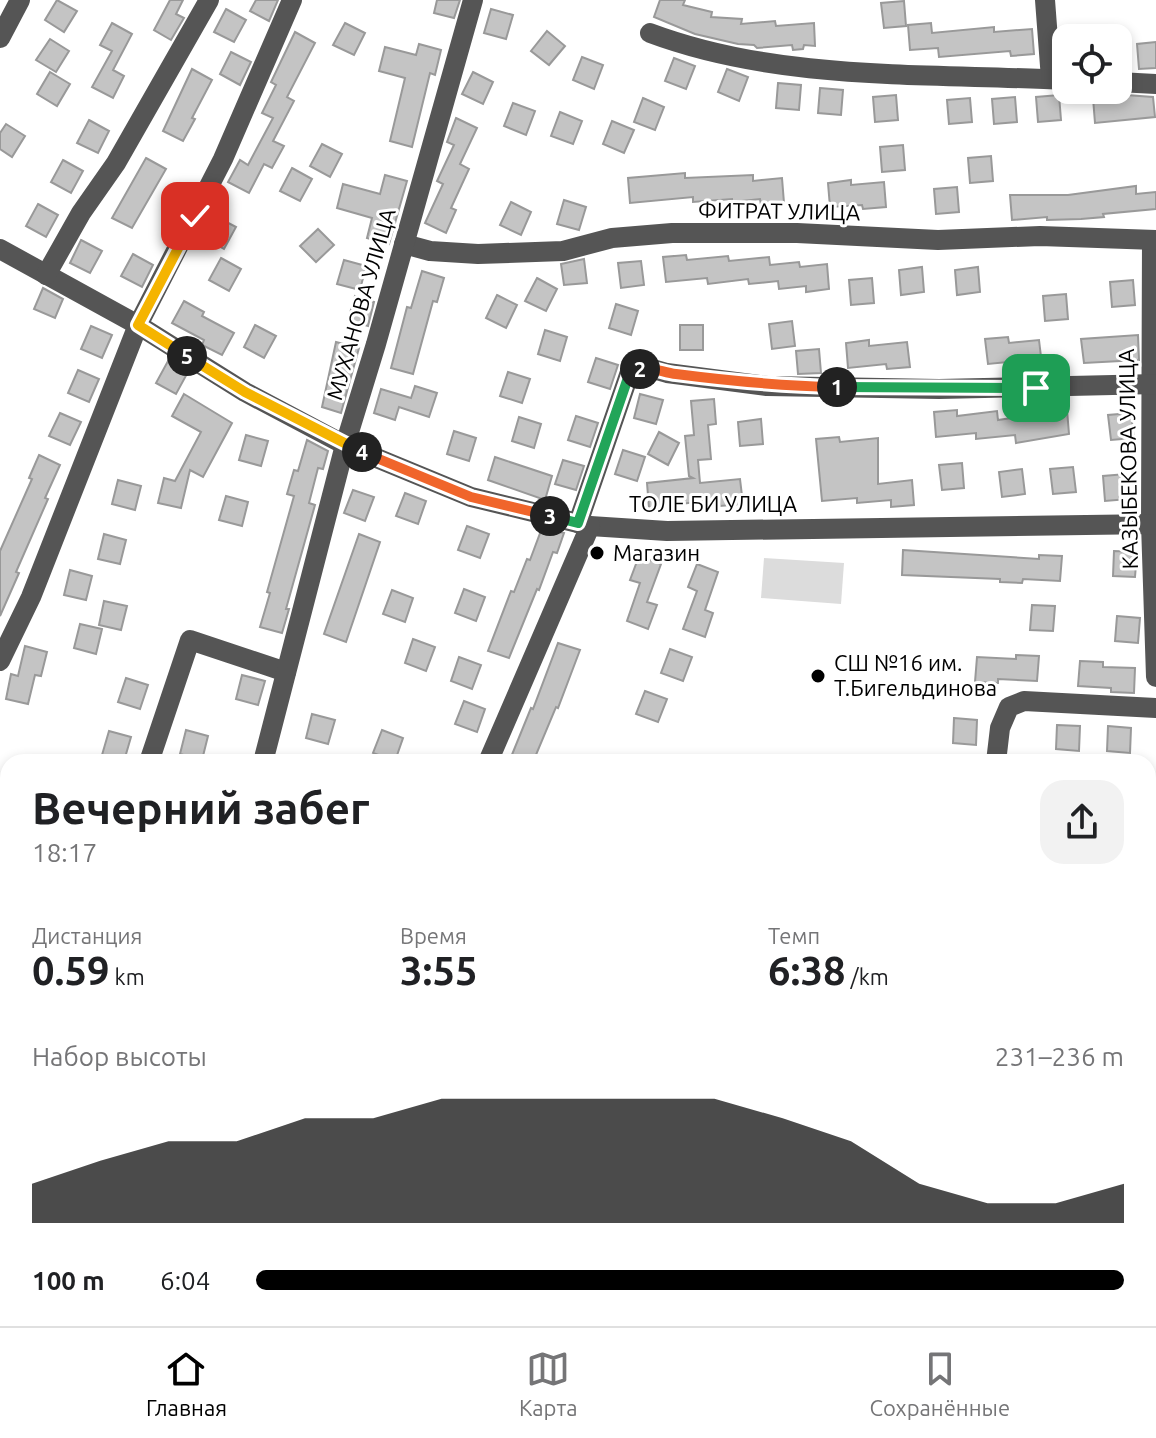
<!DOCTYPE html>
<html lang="ru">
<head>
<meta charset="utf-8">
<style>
	:root { --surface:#fff; --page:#f2f2f2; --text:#202124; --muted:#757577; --line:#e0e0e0; --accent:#000 }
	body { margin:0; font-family:Ubuntu,sans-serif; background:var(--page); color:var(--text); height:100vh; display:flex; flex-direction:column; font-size:30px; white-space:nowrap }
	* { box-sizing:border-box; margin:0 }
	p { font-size:26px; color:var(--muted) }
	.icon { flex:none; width:44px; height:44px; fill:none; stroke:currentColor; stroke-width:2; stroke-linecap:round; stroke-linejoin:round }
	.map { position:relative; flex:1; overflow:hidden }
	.side { position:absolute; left:0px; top:754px; width:1156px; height:572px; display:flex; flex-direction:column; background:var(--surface); border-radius:24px 24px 0 0; box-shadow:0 4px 12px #0003 }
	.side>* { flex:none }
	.tools { position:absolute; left:1052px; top:24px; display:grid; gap:16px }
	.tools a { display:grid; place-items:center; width:80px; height:80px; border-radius:16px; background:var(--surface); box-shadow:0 4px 12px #0003; font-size:40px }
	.pin { position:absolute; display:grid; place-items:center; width:68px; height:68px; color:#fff; margin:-34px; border-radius:16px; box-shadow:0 4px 12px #0006 }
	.km { position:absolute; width:40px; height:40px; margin:-20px; border-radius:50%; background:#222; color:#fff; font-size:22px; line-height:40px; text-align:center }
	.round { display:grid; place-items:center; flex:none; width:84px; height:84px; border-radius:24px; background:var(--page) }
	.headline { display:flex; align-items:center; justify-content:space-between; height:136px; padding:0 32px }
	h1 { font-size:44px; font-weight:600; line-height:60px }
	.figures { display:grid; grid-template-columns:repeat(3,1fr); gap:12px; height:136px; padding:8px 32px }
	.figures div { display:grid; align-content:center }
	.figures b { font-size:40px; font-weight:600 }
	.figures small { font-size:22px; font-weight:400 }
	.figures p { font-size:22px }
	.chart { height:224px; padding:16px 32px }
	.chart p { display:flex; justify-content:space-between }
	.chart svg { width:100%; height:144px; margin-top:8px; fill:var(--accent); opacity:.7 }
	ul { padding:0 32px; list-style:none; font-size:26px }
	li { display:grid; grid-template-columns:128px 96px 1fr; align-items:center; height:60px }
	li i { height:20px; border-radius:10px; background:var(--accent) }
	.tabs { display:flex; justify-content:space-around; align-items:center; height:112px; border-top:2px solid var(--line); background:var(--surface); font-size:22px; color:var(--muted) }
	.tabs a { display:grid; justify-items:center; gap:4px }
	.tabs .selected { color:var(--accent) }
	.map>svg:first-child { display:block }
	.green { fill:#dcdcdc }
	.building { fill:#c4c4c4; stroke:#999; stroke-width:2 }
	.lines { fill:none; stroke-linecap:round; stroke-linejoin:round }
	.minor { stroke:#555; stroke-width:20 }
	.split-1-casing { stroke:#fff; stroke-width:16 }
	.split-2-casing { stroke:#fff; stroke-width:16 }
	.split-3-casing { stroke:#fff; stroke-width:16 }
	.split-4-casing { stroke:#fff; stroke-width:16 }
	.split-5-casing { stroke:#fff; stroke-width:16 }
	.split-6-casing { stroke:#fff; stroke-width:16 }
	.split-1 { stroke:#22a559; stroke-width:10 }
	.split-2 { stroke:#f0652b; stroke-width:10 }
	.split-3 { stroke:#22a559; stroke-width:10 }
	.split-4 { stroke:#f0652b; stroke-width:10 }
	.split-5 { stroke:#f5b400; stroke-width:10 }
	.split-6 { stroke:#f5b400; stroke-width:10 }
	.poi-dot { fill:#000; stroke:#fff; stroke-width:3 }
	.labels { text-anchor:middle; stroke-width:6; stroke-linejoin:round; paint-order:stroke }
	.street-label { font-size:22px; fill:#000; stroke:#fff }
	.poi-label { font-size:22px; fill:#000; stroke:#fff; text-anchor:start }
</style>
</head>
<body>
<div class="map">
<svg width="1156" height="1326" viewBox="0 0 1156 1326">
	<rect width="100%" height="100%" fill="#fff"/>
	<!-- green -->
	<polygon class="green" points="764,558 844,563 841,604 761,598"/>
	<!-- building -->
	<g class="building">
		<polygon points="57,0 77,11 64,32 45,20"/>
		<polygon points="170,0 183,0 176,14 184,18 171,40 154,30"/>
		<polygon points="256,0 278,0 269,21 250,11"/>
		<polygon points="437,0 460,0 454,18 434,13"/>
		<polygon points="660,0 685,0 683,5 712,12 711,17 742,19 741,24 775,21 776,26 814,23 815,46 804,45 803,49 793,50 792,45 757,48 754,45 738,44 695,34 654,17"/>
		<polygon points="904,1 906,26 884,28 881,3"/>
		<polygon points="226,9 246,20 234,42 214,32"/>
		<polygon points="491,9 513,15 506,39 484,33"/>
		<polygon points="112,23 132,34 113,70 124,76 113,98 92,87 112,51 100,45"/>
		<polygon points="345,23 365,33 354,55 333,45"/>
		<polygon points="931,23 932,33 994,27 994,32 1032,29 1034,54 1011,56 1010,51 939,57 938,48 910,50 908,25"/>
		<polygon points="547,31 565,46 549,65 531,51"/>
		<polygon points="295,32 315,43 287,97 294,101 273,141 284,146 272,168 264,164 249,193 228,182 240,160 248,165 273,118 262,113 276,85 271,82"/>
		<polygon points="50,39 69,51 56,72 36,60"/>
		<polygon points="1156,42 1156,68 1139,69 1137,44"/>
		<polygon points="419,44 441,50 435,75 430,73 412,147 390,141 405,78 379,71 385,47 416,55"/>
		<polygon points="231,52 251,62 240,85 220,74"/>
		<polygon points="582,57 603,65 594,89 573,80"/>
		<polygon points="674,58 695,66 686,89 665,81"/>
		<polygon points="192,69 212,80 192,118 195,119 183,141 163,131"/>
		<polygon points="727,69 748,77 739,101 718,92"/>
		<polygon points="50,72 70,84 57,106 37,94"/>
		<polygon points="473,72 493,82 483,104 462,94"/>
		<polygon points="778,83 801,85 799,110 776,108"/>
		<polygon points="820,88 843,90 841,115 818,113"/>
		<polygon points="896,95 898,120 875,122 873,97"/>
		<polygon points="1059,95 1061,120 1038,122 1036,97"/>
		<polygon points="1126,95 1153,97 1155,117 1095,123 1093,98"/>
		<polygon points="1015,97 1017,122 994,124 992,99"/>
		<polygon points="643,98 664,107 655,130 634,122"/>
		<polygon points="970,98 972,122 949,124 947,100"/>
		<polygon points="513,103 535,111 526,135 504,126"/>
		<polygon points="560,112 582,121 573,144 551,136"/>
		<polygon points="456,118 477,128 460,164 469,169 451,208 456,210 446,233 425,223 443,184 437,181 454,145 447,142"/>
		<polygon points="89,120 109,131 98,153 77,143"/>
		<polygon points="612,121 634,130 624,153 603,144"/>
		<polygon points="6,124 25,136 12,157 0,149 0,133"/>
		<polygon points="322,144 342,154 330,177 310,166"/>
		<polygon points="903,145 905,170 882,172 880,147"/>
		<polygon points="991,156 993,181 970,183 968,158"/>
		<polygon points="146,158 166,169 132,228 112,218"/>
		<polygon points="63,160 83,171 71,193 51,182"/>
		<polygon points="292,168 312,179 300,201 280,191"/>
		<polygon points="685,173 685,178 753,175 753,181 782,178 784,203 761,205 760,199 732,202 732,199 693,202 693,197 630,203 628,178"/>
		<polygon points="385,175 407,181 389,244 367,238 372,218 337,208 343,184 380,194"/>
		<polygon points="851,180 851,185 884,182 886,207 863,209 862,205 830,207 828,183"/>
		<polygon points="1136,186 1136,194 1156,192 1156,209 1103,214 1104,217 1081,219 1047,220 1047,217 1012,220 1010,195 1068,195"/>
		<polygon points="957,187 959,212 936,214 934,189"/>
		<polygon points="564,200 586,207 579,230 557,224"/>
		<polygon points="511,202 531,212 521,235 500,225"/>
		<polygon points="38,204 58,215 46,237 26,226"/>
		<polygon points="215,216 236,227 224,249 204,238"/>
		<polygon points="318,229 334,245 316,262 300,246"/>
		<polygon points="81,240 102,251 90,273 70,263"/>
		<polygon points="133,254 153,265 142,287 121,276"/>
		<polygon points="686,255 687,260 728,256 729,261 769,257 770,265 799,262 800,267 827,264 829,289 806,292 806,286 779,289 778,281 749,284 748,279 708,284 707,278 666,282 663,257"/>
		<polygon points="221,258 241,269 229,291 209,280"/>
		<polygon points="584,259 587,283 564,285 561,264"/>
		<polygon points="344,260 366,266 360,290 337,284"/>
		<polygon points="641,261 644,285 621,288 618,263"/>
		<polygon points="922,267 924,292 901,295 899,270"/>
		<polygon points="978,267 980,292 957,295 955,270"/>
		<polygon points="422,271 444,278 437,302 433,301 413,374 391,368 407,307 411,308"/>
		<polygon points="537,278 557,289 546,311 525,301"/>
		<polygon points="872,278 874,303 851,305 849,280"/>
		<polygon points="1133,280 1135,305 1112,307 1110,282"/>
		<polygon points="43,288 63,299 55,318 34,309"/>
		<polygon points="1066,294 1068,319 1045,321 1043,296"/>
		<polygon points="497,295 517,305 506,328 486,318"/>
		<polygon points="355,296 374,302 368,326 348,320"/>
		<polygon points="184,301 204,312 202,316 234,333 222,355 202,345 204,340 172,323"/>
		<polygon points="616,304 638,311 631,335 609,328"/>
		<polygon points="792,321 795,346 772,349 769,324"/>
		<polygon points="255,325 276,336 264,358 244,347"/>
		<rect x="680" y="325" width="23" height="25"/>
		<polygon points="91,326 112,335 102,358 81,349"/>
		<polygon points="545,330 567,337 560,361 538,354"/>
		<polygon points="1138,335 1139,360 1084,363 1081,339"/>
		<polygon points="1008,337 1009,343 1039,340 1042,365 1018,367 1018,361 988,364 985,339"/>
		<polygon points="869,340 869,346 907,342 910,367 887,369 886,364 848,368 846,343"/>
		<polygon points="336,342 359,348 341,413 322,407"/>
		<polygon points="819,349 821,373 798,374 796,351"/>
		<polygon points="596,358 618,365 610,389 588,382"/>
		<polygon points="168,361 188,372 176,394 156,383"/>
		<polygon points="78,370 99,379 89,402 68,393"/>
		<polygon points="508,372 530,379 522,403 500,396"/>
		<polygon points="415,386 437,393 429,417 399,407 395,420 374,413 381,389 411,398"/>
		<polygon points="184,394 232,423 203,477 190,470 181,508 158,503 164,478 175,481 201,432 172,416"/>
		<polygon points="640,394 663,400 656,424 634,418"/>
		<polygon points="714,399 716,424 708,425 711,459 698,460 700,483 740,479 743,504 720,506 719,499 649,508 647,483 693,478 689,476 685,436 694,435 691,401"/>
		<polygon points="957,410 957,416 997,411 998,420 1067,410 1069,434 1016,443 1015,435 976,439 976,433 936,437 934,412"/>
		<polygon points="60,413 81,422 70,445 49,436"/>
		<polygon points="1131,413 1134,438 1111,440 1108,415"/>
		<polygon points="576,416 598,423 590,447 568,440"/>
		<polygon points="519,417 541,424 534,448 512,441"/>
		<polygon points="761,419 763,444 740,446 738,422"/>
		<polygon points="454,431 476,438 469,461 447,454"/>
		<polygon points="659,432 679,443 668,465 648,454"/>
		<polygon points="246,435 268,441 261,466 239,460"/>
		<polygon points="839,437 840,442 878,438 878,484 912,480 914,505 891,507 891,500 857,503 857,498 822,501 816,439"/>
		<polygon points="307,440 328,451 323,469 318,468 309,503 315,505 286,609 289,609 282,633 260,627 270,593 267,592 294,496 287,494 294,470 298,471"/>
		<polygon points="623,450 645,457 637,481 615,474"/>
		<polygon points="39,455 60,465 45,498 48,499 16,572 19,573 0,616 0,551 32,479 29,478"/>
		<polygon points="495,457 552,476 545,500 488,480"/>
		<polygon points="563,460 584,466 576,490 555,484"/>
		<polygon points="962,463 964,488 942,490 939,465"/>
		<polygon points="1073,467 1076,492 1053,494 1050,469"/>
		<polygon points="1022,469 1025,494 1002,497 999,472"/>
		<polygon points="1126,474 1128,499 1105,501 1103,476"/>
		<polygon points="118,480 141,486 135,510 112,504"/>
		<polygon points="353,490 374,497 365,521 344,513"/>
		<polygon points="405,493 426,501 418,524 396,516"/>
		<polygon points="226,496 248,502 242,526 219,520"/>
		<polygon points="467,526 489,534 480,558 458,550"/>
		<polygon points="542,528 564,533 557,553 553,552 539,590 537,589 509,658 488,651 511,591 514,592 527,559 530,560"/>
		<polygon points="104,534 126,540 120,564 98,559"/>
		<polygon points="359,534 380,542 346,642 324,634"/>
		<polygon points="903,550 1039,559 1039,555 1062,556 1060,581 1023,579 1022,583 1000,582 1000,579 902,575"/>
		<polygon points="1114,551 1137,552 1135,577 1113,576"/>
		<polygon points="639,556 661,564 647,602 657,605 648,629 627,621 640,583 630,580"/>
		<polygon points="697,564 718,572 705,610 713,613 705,637 683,629 697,591 688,587"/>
		<polygon points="70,570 92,576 86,600 64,595"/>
		<polygon points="464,589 485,597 476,621 455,613"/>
		<polygon points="392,590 413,598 405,622 383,614"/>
		<polygon points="104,601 127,606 121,630 99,625"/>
		<polygon points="1032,605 1055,606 1053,631 1030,630"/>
		<polygon points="1117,616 1140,618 1138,643 1115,641"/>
		<polygon points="80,624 102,629 96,654 74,648"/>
		<polygon points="413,639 435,647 426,671 405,663"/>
		<polygon points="558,643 580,650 558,708 556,707 533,762 509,762 531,708 533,709"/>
		<polygon points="25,646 47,652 41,676 35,675 28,704 6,699 11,674 18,676"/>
		<polygon points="670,649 692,657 683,681 661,673"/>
		<polygon points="1016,655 1039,656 1037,681 998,679 998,683 975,682 977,657 1016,659"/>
		<polygon points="459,657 481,665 472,689 451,681"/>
		<polygon points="1080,661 1103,662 1103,667 1135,668 1134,693 1111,692 1111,688 1078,686"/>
		<polygon points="242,675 265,681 258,705 236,699"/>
		<polygon points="126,678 148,685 140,709 118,702"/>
		<polygon points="645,691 667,699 658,722 636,714"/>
		<polygon points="464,701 485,709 477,732 455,724"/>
		<polygon points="312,714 335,720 328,744 306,738"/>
		<polygon points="954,718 977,720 976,745 953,743"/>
		<polygon points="1057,725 1080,726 1079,751 1056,749"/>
		<polygon points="1108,726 1131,728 1130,753 1107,751"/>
		<polygon points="186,730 208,736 202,760 180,754"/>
		<polygon points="382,730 403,738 395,761 373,753"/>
		<polygon points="109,731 131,737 124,761 102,755"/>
	</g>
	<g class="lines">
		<!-- minor -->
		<g class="minor">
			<polyline points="1045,0 1051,79"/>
			<path d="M650,33C781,82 928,73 1066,80"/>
			<polyline points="0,38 20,0"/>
			<polyline points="1118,82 1156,84"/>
			<polyline points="1152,240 1151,524 1156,677"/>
			<polyline points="404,244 430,251 478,254 563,251 612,238 672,233 797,233 938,240 1040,236 1156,240"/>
			<polyline points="0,249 138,325 245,392 345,445 471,497 590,526 667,531 1156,524"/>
			<polyline points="46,275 81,213 116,163 209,0"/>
			<polyline points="578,523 630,372 646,367 667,373 767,386 939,389 1156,384"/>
			<polyline points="0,661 31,597 138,325 223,159 292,0"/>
			<polyline points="149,762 190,640 286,672"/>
			<polyline points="263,762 345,445 376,344 473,0"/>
			<polyline points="488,762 590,526"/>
			<polyline points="996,762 1000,728 1009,707 1024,701 1156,708"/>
			<polyline points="0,859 8,863"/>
			<polyline points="0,1088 8,1071"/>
			<polyline points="1148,1208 1156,895"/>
			<polyline points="128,1326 130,1318"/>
			<polyline points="259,1326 262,1318"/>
			<polyline points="491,1326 493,1318"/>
			<polyline points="742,1326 744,1318"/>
			<polyline points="953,1326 953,1318"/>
			<polyline points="1146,1326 1146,1318"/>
		</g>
	</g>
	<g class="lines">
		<!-- split-1 casing -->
		<g class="split-1-casing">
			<polyline id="split-1" points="837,387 1036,388"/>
		</g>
		<!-- split-2 casing -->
		<g class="split-2-casing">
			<path id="split-2" d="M640,369C651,366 664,373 676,374C730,381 783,386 837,387"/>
		</g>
		<!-- split-3 casing -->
		<g class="split-3-casing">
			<polyline id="split-3" points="550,516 578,523 630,372 640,369"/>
		</g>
		<!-- split-4 casing -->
		<g class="split-4-casing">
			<polyline id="split-4" points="362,452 471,497 550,516"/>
		</g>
		<!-- split-5 casing -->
		<g class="split-5-casing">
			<polyline id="split-5" points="187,356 245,392 362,452"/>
		</g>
		<!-- split-6 casing -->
		<g class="split-6-casing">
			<polyline id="split-6" points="187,356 138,325 195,216"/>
		</g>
		<!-- split-1 -->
		<use href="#split-1" class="split-1"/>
		<!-- split-2 -->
		<use href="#split-2" class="split-2"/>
		<!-- split-3 -->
		<use href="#split-3" class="split-3"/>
		<!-- split-4 -->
		<use href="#split-4" class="split-4"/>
		<!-- split-5 -->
		<use href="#split-5" class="split-5"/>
		<!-- split-6 -->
		<use href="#split-6" class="split-6"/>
	</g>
	<!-- markers -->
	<g class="poi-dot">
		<circle cx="597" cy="553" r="8"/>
		<circle cx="818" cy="676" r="8"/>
	</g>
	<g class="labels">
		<!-- street labels -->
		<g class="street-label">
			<text transform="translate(779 211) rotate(1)" y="8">ФИТРАТ УЛИЦА</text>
			<text transform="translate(361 304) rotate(-74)" y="8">МУХАНОВА УЛИЦА</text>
			<text transform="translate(1128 459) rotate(-91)" y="8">КАЗЫБЕКОВА УЛИЦА</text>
			<text x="713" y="512">ТОЛЕ БИ УЛИЦА</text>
		</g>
		<!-- poi labels -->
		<g class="poi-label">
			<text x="613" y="561">Магазин</text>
			<text x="834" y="671">СШ №16 им.<tspan x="834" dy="25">Т.Бигельдинова</tspan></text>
		</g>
	</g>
</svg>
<div class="tools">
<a><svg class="icon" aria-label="locate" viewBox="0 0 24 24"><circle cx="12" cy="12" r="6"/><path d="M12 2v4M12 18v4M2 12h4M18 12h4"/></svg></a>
</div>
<div class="pin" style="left:1036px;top:388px;background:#1e9e55"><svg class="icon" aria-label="arrive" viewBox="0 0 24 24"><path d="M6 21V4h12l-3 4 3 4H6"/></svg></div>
<div class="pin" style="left:195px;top:216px;background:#d93025"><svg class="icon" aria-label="check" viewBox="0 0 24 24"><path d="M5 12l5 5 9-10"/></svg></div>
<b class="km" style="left:837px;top:387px">1</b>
<b class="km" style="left:640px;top:369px">2</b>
<b class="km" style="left:550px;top:516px">3</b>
<b class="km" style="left:362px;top:452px">4</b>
<b class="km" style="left:187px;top:356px">5</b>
<section class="side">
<div class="headline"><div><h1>Вечерний забег</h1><p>18:17</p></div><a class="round"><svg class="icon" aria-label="share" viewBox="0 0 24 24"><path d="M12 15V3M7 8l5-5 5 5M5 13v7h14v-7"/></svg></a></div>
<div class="figures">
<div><p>Дистанция</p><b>0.59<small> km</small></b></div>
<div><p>Время</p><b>3:55</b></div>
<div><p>Темп</p><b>6:38<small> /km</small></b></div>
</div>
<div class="chart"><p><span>Набор высоты</span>231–236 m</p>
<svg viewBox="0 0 160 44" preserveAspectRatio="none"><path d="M0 44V32L10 25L20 19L30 19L40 12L50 12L60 6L70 6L80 6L90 6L100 6L110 12L120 19L130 32L140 38L150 38L160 32V44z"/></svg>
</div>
<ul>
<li><b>100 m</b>6:04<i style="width:100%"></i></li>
</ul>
</section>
</div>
<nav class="tabs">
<a class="selected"><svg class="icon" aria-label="home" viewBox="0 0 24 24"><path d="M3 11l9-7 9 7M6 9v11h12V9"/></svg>Главная</a>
<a><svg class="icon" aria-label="map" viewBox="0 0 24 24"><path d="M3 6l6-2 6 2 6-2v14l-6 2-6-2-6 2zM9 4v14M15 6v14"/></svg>Карта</a>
<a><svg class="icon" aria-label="saved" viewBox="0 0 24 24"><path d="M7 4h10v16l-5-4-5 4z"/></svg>Сохранённые</a>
</nav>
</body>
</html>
